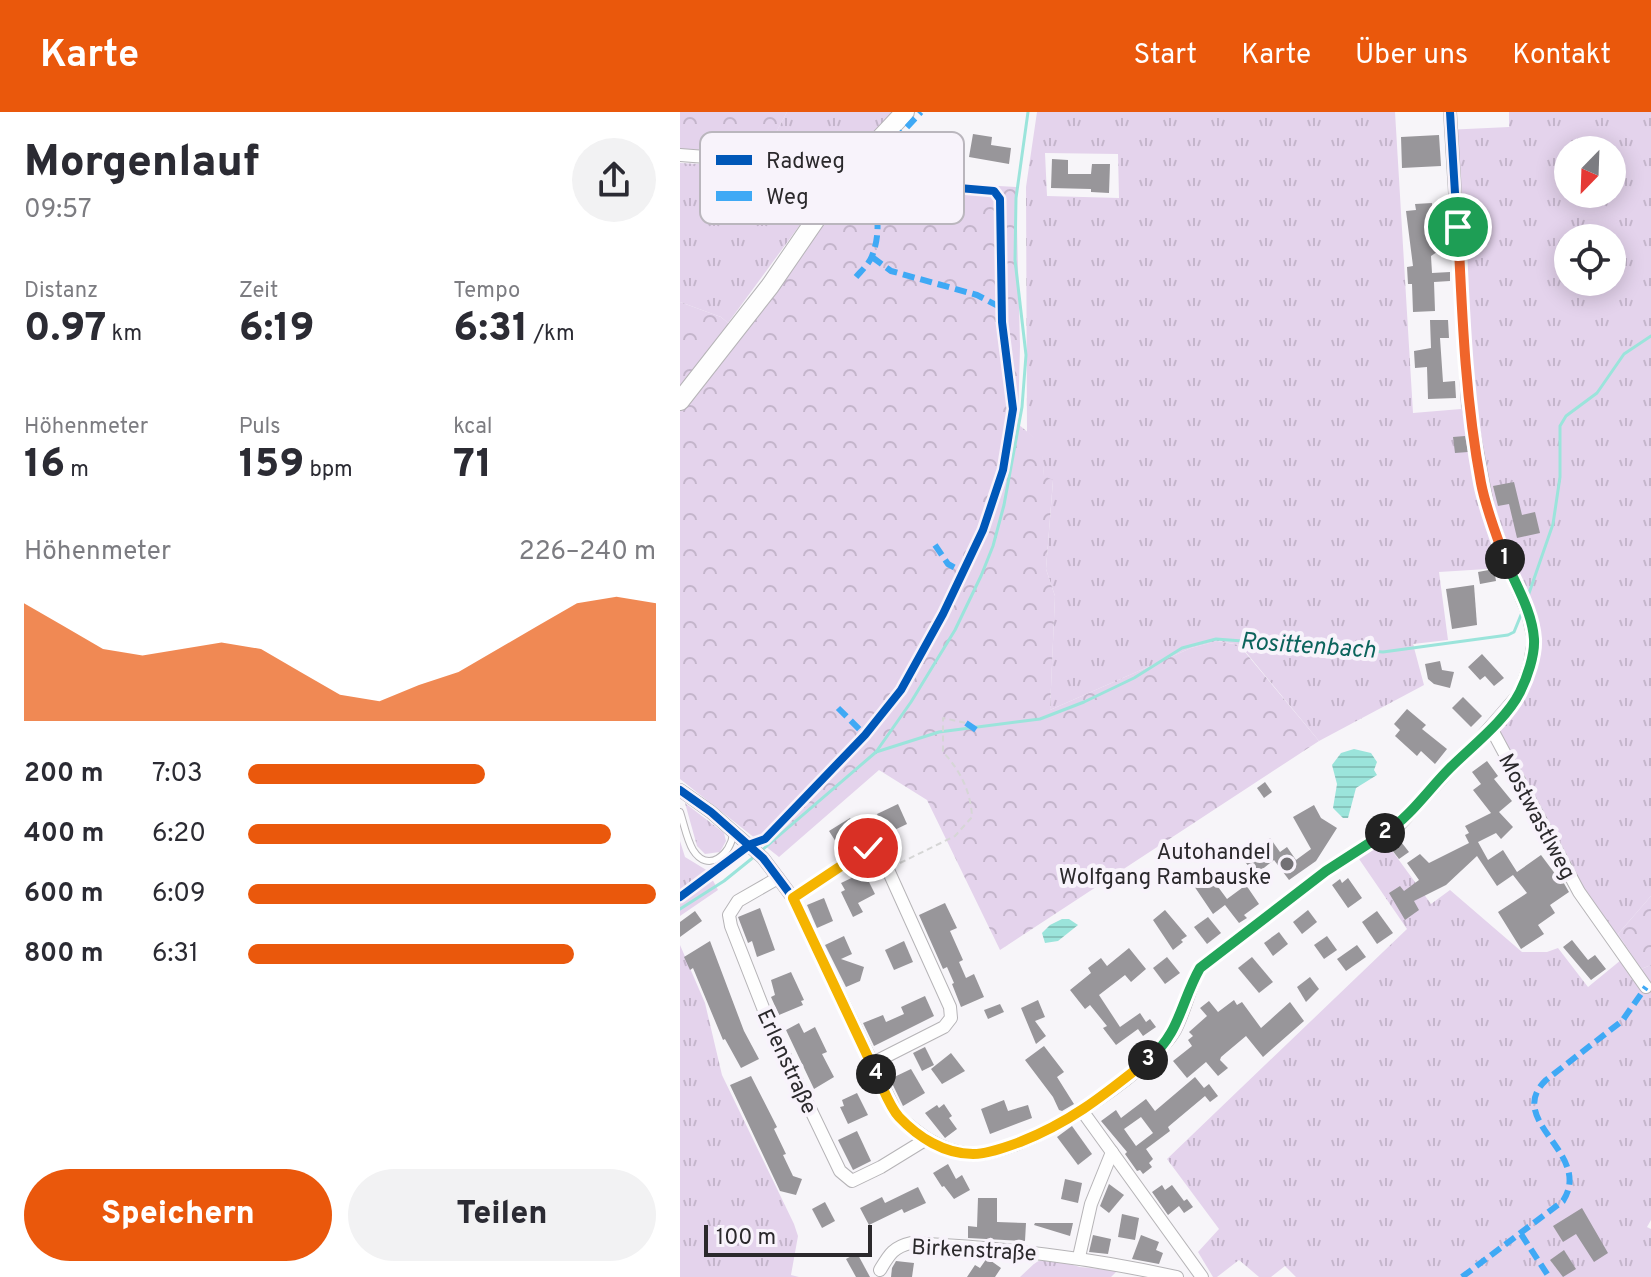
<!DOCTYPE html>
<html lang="de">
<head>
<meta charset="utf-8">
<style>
	:root { --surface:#fff; --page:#f2f2f3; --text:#2b2b33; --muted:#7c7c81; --accent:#ea580c }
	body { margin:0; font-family:Overpass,sans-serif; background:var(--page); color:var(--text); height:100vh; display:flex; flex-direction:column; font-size:30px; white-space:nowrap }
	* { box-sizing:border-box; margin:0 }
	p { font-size:26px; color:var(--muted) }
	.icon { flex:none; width:44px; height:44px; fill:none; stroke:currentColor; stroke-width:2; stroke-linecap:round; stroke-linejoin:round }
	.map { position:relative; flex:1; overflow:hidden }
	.drawer { display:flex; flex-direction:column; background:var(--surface); width:680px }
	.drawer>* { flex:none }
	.needle { width:52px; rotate:203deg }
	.controls { position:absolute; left:874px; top:24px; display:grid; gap:16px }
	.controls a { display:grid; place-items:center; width:72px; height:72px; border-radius:50%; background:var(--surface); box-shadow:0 4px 20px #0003; font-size:40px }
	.scale { position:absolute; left:24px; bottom:20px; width:168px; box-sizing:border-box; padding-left:8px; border:4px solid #2b292c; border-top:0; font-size:22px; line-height:28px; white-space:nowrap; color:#2b292c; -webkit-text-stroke:6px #f8f3fb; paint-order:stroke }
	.pin { position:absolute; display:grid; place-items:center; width:68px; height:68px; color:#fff; margin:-34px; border:4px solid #fff; border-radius:50%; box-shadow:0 2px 8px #0007 }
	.km { position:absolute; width:40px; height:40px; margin:-20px; border-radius:50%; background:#222; color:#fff; font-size:22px; line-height:40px; text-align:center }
	.round { display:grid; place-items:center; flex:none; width:84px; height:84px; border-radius:42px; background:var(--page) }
	.summary { display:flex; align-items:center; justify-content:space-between; height:136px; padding:0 24px }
	h1 { font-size:44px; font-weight:800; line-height:60px }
	.figures { display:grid; grid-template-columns:repeat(3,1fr); gap:12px; height:136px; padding:8px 24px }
	.figures div { display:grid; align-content:center }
	.figures b { font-size:40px; font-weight:800 }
	.figures small { font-size:22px; font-weight:400 }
	.figures p { font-size:22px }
	.chart { height:224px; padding:16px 24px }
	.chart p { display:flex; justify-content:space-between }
	.chart svg { width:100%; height:144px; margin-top:8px; fill:var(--accent); opacity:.7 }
	.primary-button { display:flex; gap:16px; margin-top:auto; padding:16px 24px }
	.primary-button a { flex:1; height:92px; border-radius:48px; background:var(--accent); color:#fff; font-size:32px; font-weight:800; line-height:92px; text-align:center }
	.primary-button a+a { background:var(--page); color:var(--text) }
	ul { padding:0 24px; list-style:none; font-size:26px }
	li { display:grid; grid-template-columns:128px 96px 1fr; align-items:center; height:60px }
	li i { height:20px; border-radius:10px; background:var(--accent) }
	header { display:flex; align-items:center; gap:48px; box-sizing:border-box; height:112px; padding:0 40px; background:var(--accent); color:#fff }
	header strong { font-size:38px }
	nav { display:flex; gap:44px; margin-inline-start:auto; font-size:28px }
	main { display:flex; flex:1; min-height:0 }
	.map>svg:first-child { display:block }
	.grass { fill:url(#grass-tufts); fill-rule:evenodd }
	.forest { fill:url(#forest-crowns) }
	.water { fill:url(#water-rules) }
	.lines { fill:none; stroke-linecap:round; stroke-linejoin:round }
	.stream { stroke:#9be4db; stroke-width:3 }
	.building { fill:#98969a; fill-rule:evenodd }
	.service-casing { stroke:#b6b4b7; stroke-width:8 }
	.minor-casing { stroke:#b6b4b7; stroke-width:14 }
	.secondary-casing { stroke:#b6b4b7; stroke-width:20 }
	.path { stroke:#d6d6d6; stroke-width:2; stroke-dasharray:6 4; stroke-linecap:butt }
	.service { stroke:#fefefe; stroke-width:6 }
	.minor { stroke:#fefefe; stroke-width:12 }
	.secondary { stroke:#fefefe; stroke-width:18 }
	.quiet { stroke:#3fa9f5; stroke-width:6; stroke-dasharray:12 6; stroke-linecap:butt }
	.cycleway-casing { stroke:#f8f3fb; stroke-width:13 }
	.cycleway { stroke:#0057b8; stroke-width:8 }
	.split-1-casing { stroke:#fff; stroke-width:16 }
	.split-2-casing { stroke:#fff; stroke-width:16 }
	.split-3-casing { stroke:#fff; stroke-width:16 }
	.split-4-casing { stroke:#fff; stroke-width:16 }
	.split-5-casing { stroke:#fff; stroke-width:16 }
	.split-1 { stroke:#f0652b; stroke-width:10 }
	.split-2 { stroke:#22a559; stroke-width:10 }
	.split-3 { stroke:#22a559; stroke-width:10 }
	.split-4 { stroke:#f5b400; stroke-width:10 }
	.split-5 { stroke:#f5b400; stroke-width:10 }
	.poi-dot { fill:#727074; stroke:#f8f3fb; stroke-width:3 }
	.labels { text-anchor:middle; stroke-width:8; stroke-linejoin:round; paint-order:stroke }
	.street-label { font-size:22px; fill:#2b292c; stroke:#f8f3fb }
	.poi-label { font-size:22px; fill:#2b292c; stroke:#f8f3fb; text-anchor:end }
	.water-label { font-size:24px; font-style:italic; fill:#0c645c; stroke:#f8f3fb }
	.key { fill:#f8f3fb; stroke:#bab6bd; stroke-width:2 }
	.key-label { font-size:22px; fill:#2b292c }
</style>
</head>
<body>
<header>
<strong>Karte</strong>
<nav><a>Start</a><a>Karte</a><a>Über uns</a><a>Kontakt</a></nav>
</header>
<main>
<section class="drawer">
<div class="summary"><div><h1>Morgenlauf</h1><p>09:57</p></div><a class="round"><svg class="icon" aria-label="share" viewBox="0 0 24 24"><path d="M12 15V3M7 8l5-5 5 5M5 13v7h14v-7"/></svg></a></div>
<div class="figures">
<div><p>Distanz</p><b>0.97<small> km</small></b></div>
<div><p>Zeit</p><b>6:19</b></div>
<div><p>Tempo</p><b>6:31<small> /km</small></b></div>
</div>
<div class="figures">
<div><p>Höhenmeter</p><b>16<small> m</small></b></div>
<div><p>Puls</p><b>159<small> bpm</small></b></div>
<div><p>kcal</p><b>71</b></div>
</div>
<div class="chart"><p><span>Höhenmeter</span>226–240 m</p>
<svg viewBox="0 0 160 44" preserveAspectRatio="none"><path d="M0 44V8L10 15L20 22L30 24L40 22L50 20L60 22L70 29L80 36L90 38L100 33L110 29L120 22L130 15L140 8L150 6L160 8V44z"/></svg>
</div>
<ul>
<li><b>200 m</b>7:03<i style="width:58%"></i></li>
<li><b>400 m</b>6:20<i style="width:89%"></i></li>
<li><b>600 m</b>6:09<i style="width:100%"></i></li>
<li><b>800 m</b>6:31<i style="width:80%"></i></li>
</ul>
<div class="primary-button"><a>Speichern</a><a>Teilen</a></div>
</section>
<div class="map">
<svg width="971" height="1165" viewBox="0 0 971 1165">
	<defs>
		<pattern id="grass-tufts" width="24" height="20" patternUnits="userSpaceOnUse" patternTransform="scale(2)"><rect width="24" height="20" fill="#e4d3ec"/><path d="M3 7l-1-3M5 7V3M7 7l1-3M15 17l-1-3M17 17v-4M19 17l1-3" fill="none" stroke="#c4b5cb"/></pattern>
		<pattern id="forest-crowns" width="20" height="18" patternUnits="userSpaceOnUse" patternTransform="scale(2)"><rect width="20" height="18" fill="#e4d3ec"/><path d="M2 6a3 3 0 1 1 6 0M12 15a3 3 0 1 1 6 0" fill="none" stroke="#c4b5cb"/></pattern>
		<pattern id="water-rules" width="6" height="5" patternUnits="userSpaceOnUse" patternTransform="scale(2)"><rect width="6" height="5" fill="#9be4db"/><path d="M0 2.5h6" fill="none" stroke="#86c4bc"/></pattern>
	</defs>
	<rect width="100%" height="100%" fill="#f7f5f9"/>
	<!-- grass -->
	<g class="grass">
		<path d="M107,0H217C205,12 193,27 180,36C153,56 115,45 85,41Z"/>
		<path d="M357,0H715L733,301L781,297L765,18L829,15V0H971V784L938,822L961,857L971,853V1108L967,1115L971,1117V1165H616L605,1154L591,1165H579L559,1148L537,1165H533L518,1140L539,1117L487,1047L727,817L677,744L705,729L751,792L770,778L842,840H867L878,836L908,875L941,848L815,630L803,615L831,586L844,556L849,523L840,495L823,456L759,460L768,528L733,532L744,573L639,629L560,533L538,529L511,536L370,598L375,484L366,457L373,369L364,365L361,332L347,320L346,75ZM888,38H932V82H888ZM365,41L438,42L439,86L367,84ZM888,126H932V170H888Z"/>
		<polygon points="0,51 122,57 133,62 142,74 136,91 48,211 41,205 0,190"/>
		<polygon points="5,691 44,721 46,729 40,740 25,742 17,734"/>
		<polygon points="0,729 5,745 28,759 38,778 0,804"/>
		<polygon points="0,833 25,891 42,963 114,1112 118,1124 111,1163 119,1165 0,1165"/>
		<polygon points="368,1146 400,1155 437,1159 431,1165 340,1165 356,1150"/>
	</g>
	<!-- forest -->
	<g class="forest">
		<polygon points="0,0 107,0 85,41 0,37"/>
		<polygon points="183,66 336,75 340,234 338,312 362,332 364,364 373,368 366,457 375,484 370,598 511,536 537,529 559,533 639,629 320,838 247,688 199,658 99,745 0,667 0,190 41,205 60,221 170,73"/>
		<polygon points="971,784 971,853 961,857 938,822"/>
	</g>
	<!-- water -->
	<g class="water">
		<polygon points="674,637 691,641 697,650 694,658 697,663 676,676 668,706 663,706 653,696 657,672 652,653 661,641"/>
		<polygon points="382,807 389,807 398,813 378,829 365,831 362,821 370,813"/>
	</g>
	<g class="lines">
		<!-- stream -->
		<g class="stream">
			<polyline points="847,487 873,412 880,365 880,314 886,304 917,281 944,242 971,224"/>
			<polyline points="196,640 259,620 360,607 404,590 454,566 502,536 536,527 703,540 828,523 834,520 843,498"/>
			<polyline points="81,739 196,640 231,590 275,518 301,464 313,434 324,393 342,295 346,243 335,148 336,86 348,0"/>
			<polyline points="0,797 44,769 75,744"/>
		</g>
	</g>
	<!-- building -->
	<g class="building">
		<polygon points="293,22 312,25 311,33 331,36 329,52 289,45"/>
		<polygon points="759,23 761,54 722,56 721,25"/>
		<polygon points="372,47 388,48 388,62 411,62 412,52 430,52 429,81 411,80 411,77 371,76"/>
		<polygon points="752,91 752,97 761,96 762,107 755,107 757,140 751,144 752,161 770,160 770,169 754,170 755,199 733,200 732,172 728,172 727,155 733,154 726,99 736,98 735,92"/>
		<polygon points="750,208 768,208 769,226 760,226 763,270 775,269 776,286 748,287 747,255 735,256 734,239 751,236"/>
		<polygon points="785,324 788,340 775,341 773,325"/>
		<polygon points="834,370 842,403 855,400 860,421 837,426 829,392 818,394 813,374"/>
		<polygon points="814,457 816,469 800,472 798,460"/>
		<polygon points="794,473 797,513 772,517 766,477"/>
		<polygon points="802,542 824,566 814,574 805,564 800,568 788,555"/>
		<polygon points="760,549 762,558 774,560 770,576 754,572 748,567 745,552"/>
		<polygon points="783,585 802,604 791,615 772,596"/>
		<polygon points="727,597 746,613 742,617 767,637 755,652 741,639 737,644 715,624 720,618 714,612"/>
		<polygon points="807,649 818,664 814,667 832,689 819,700 833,715 821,727 816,721 798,730 808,748 823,738 837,760 861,743 876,763 878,761 889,780 870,793 875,801 858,813 864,822 841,837 818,800 847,781 833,763 817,774 797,744 766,773 734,789 739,798 725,808 709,781 720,774 724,779 739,768 727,751 740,742 749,751 789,731 785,723 789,721 785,714 811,701 793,678 801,672 792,660"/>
		<polygon points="585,670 592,680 584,686 577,676"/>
		<polygon points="218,692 227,712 206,722 197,702"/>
		<polygon points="634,693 641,706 657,716 636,749 609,768 594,748 575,763 560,743 572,734 575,738 590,726 600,740 607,735 616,748 631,737 613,705"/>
		<polygon points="170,706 182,725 168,733 163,726 156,730 149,719"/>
		<polygon points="718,726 729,740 719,747 708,733"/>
		<polygon points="184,760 195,782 178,791 183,800 173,805 161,780 165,778 161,771"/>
		<polygon points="527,760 547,787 566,773 579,792 564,803 567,806 559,811 545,793 533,802 512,771"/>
		<polygon points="668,766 682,786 668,796 652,773 660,767 662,771"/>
		<polygon points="144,786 153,809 137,816 127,793"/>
		<polygon points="265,791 277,816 270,819 283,848 279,850 286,866 294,862 304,885 281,895 272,872 274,871 267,855 263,857 239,803"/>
		<polygon points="80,796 95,838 77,845 72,829 68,831 58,805"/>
		<polygon points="485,798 507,824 501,828 503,830 493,838 473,808"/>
		<polygon points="628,798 637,810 622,822 613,810"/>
		<polygon points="15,799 22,809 0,825 0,810"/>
		<polygon points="697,799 713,821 697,832 682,810"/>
		<polygon points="528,805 541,821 527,832 514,815"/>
		<polygon points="599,820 608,832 593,844 584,831"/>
		<polygon points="164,824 172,842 161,847 184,855 180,869 166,875 145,833"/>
		<polygon points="647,824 657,838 644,847 634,833"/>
		<polygon points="892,828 908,848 915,843 926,857 911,868 883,835"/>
		<polygon points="30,829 64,919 79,947 61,956 45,927 43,928 13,856 10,858 4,845"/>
		<polygon points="224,829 233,850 214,858 205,838"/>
		<polygon points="677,833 686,845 666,859 657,847"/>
		<polygon points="449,836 466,857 451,870 445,863 419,883 440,915 460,901 466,910 470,907 476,915 463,924 458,917 436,933 423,916 427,914 410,893 405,897 390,878 411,861 408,856 421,846 427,854"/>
		<polygon points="487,845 500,861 485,872 473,856"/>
		<polygon points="572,845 593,870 579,881 558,856"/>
		<polygon points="111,860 124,888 121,889 123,893 99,903 91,885 95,883 91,868"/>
		<polygon points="630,865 639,877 626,890 617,875"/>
		<polygon points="245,884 254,904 194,934 183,911 203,903 206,910 224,902 221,895"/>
		<polygon points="358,888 365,905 355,909 366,924 356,932 341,896"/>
		<polygon points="554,888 557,893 562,890 581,916 610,890 624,909 583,945 566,924 541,945 540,948 548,956 538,964 526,950 507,966 493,949 512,934 508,928 513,924 509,920 527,904 520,896 529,889 538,900"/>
		<polygon points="320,892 324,900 308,907 304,898"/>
		<polygon points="119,911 124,921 135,915 147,940 142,942 154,965 134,977 106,918"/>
		<polygon points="364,934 384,960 377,965 394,992 382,999 379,998 373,985 345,948"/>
		<polygon points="245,935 254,953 242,959 233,941"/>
		<polygon points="271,941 285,959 262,972 251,957"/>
		<polygon points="231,957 245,981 223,994 210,967"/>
		<polygon points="71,964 97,1015 94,1017 106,1042 103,1043 113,1064 122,1067 116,1083 100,1079 50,973"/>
		<path d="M515,965L524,976L529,972L538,984L530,990L525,984L488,1015L490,1019L466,1037L473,1047L469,1051L472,1055L463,1062L460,1058L457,1059L445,1042L447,1040L421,1009L436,998L441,1006L466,987L475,999ZM461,1005L473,1021L456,1034L444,1017Z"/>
		<polygon points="177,981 188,1003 168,1012 160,995 164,994 162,988"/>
		<polygon points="324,988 328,999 348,993 352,1006 310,1022 301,997"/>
		<polygon points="264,992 272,1004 269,1006 277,1017 265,1026 245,1001 257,993 259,996"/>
		<polygon points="392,1014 412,1042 398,1053 377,1025"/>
		<polygon points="177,1019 191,1049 173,1058 158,1028"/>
		<polygon points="268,1052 276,1067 282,1063 290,1078 274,1087 264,1074 262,1075 253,1061"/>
		<polygon points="385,1067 402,1071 398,1091 381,1087"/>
		<polygon points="429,1072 444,1083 429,1101 420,1094"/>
		<polygon points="482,1073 485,1078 492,1073 504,1089 507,1087 513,1095 504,1101 499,1094 488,1103 472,1080"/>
		<polygon points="238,1075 246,1091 224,1101 222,1097 189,1113 180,1096 202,1085 205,1091"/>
		<polygon points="298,1086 317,1086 317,1110 346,1111 345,1129 288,1126 288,1114 297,1115"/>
		<polygon points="145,1090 155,1109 142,1116 132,1097"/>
		<polygon points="902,1096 928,1141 914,1150 896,1122 883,1130 873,1114"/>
		<polygon points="442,1102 459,1106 455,1128 438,1125"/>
		<polygon points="355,1111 393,1111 390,1124 354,1113"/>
		<polygon points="413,1123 431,1127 428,1142 409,1140"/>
		<polygon points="461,1123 479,1130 476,1138 483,1141 479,1152 452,1147"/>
		<polygon points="884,1138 896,1157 883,1165 870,1148"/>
		<polygon points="177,1141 190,1165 176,1165 166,1147"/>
		<polygon points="307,1146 321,1156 315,1165 287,1165 295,1153 300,1156"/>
		<polygon points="216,1149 234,1151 232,1165 211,1165 212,1156"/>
	</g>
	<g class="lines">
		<!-- service casing -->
		<g class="service-casing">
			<path id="service" d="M0,700C4,712 7,728 13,738C28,762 51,742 53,722"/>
		</g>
		<!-- minor casing -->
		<g class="minor-casing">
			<g id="minor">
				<polyline points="0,43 140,54 167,62"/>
				<polyline points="811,616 899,780 966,875"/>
				<path d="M0,678L31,700L83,746L113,786L217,1003C240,1023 259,1039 290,1042C341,1047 470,961 495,918C505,899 509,876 520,856L646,759L721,711L770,657L793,635L840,581L850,552L854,528L848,501L826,449L808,397L788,291L770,0"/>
				<polyline points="98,766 58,789 49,803 51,814 89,911 160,1059 172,1069 201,1055 245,1028"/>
				<polyline points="113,786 188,736 197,739 204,749 270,895 271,906 264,915 191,952"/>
				<polyline points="403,1000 522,1165"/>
				<polyline points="399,1145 411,1092 432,1040"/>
				<path d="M200,1158C209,1143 213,1135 231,1131C324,1136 407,1145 497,1165"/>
			</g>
		</g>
		<!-- secondary casing -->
		<g class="secondary-casing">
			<polyline id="secondary" points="0,289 90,174 167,62 225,0"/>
		</g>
		<!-- path -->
		<path class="path" d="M220,751L275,724L292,705C291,680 280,658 263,640V606L286,611"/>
		<!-- service -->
		<use href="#service" class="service"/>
		<!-- minor -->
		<use href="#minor" class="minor"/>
		<!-- secondary -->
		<use href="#secondary" class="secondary"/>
		<!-- quiet -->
		<g class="quiet">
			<polyline points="178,68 241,0"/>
			<polyline points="192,145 211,159 297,183 322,196"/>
			<path d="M176,165C181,159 189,152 192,144C202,119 198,90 184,68"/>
			<polyline points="255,433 268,452 283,460"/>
			<polyline points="158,596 185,623"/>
			<polyline points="286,611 298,619"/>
			<polyline points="841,1122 869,1165"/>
			<path d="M782,1165L883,1089C914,1041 823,1009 866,968L942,909L966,875"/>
		</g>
		<!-- cycleway casing -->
		<g class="cycleway-casing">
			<g id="cycleway">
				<path d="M0,678L31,700L83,746L113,786L217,1003C240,1023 259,1039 290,1042C341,1047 470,961 495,918C505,899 509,876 520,856L646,759L721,711L770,657L793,635L840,581L850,552L854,528L848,501L826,449L808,397L788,291L770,0"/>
				<polyline points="0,785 71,732 85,727 185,623 221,578 263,502 303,418 323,358 333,297 322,210 320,87 314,79 174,67 167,62"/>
			</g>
		</g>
		<!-- cycleway -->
		<use href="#cycleway" class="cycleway"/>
	</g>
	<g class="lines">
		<!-- split-1 casing -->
		<g class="split-1-casing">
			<path id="split-1" d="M778,115C782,201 785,286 801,371C806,397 816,422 825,447"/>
		</g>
		<!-- split-2 casing -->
		<g class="split-2-casing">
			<path id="split-2" d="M705,721C731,704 748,678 770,656C792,634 826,608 840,580C847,566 855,543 854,527C852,498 835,472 825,447"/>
		</g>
		<!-- split-3 casing -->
		<g class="split-3-casing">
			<path id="split-3" d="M468,948C500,922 501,889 520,856L646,759L705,721"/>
		</g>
		<!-- split-4 casing -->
		<g class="split-4-casing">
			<path id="split-4" d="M196,962C203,975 209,994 219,1005C238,1025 264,1042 293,1042C308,1042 326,1035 340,1030C393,1009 425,982 468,948"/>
		</g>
		<!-- split-5 casing -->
		<g class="split-5-casing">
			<polyline id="split-5" points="188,736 113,786 196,962"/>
		</g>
		<!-- split-1 -->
		<use href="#split-1" class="split-1"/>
		<!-- split-2 -->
		<use href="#split-2" class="split-2"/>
		<!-- split-3 -->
		<use href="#split-3" class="split-3"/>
		<!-- split-4 -->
		<use href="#split-4" class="split-4"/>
		<!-- split-5 -->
		<use href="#split-5" class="split-5"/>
	</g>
	<!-- markers -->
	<circle class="poi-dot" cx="607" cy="752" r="8"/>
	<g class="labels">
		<!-- street labels -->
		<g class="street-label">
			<text transform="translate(858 704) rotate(62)" y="8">Mostwastlweg</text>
			<text transform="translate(108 949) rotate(65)" y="8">Erlenstraße</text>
			<text transform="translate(294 1137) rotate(3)" y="8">Birkenstraße</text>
		</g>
		<!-- poi labels -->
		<g class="poi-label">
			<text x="591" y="747">Autohandel<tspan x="591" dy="25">Wolfgang Rambauske</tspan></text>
		</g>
		<!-- water labels -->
		<g class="water-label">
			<text transform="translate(628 533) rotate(4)" y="8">Rosittenbach</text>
		</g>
	</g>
	<!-- legend -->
	<rect x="20" y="20" width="264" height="92" rx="12" class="key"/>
	<rect x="36" y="43" width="36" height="10" fill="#0057b8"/>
	<rect x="36" y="79" width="36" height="10" fill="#3fa9f5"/>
	<g class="key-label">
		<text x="86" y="56">Radweg</text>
		<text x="86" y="92">Weg</text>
	</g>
</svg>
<div class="controls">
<a><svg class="needle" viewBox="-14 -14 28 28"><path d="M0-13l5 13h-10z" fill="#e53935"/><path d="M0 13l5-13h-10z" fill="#7c7c81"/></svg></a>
<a><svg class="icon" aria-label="locate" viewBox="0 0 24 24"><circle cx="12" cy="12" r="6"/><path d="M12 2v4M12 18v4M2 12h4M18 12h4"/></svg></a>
</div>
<div class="scale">100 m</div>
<div class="pin" style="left:778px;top:115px;background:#1e9e55"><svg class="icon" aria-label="arrive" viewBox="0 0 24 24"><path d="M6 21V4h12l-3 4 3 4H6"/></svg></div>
<div class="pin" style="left:188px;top:736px;background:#d93025"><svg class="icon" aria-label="check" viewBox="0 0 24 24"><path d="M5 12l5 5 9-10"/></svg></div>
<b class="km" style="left:825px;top:447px">1</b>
<b class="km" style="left:705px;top:721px">2</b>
<b class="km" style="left:468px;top:948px">3</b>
<b class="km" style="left:196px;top:962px">4</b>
</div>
</main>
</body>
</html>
